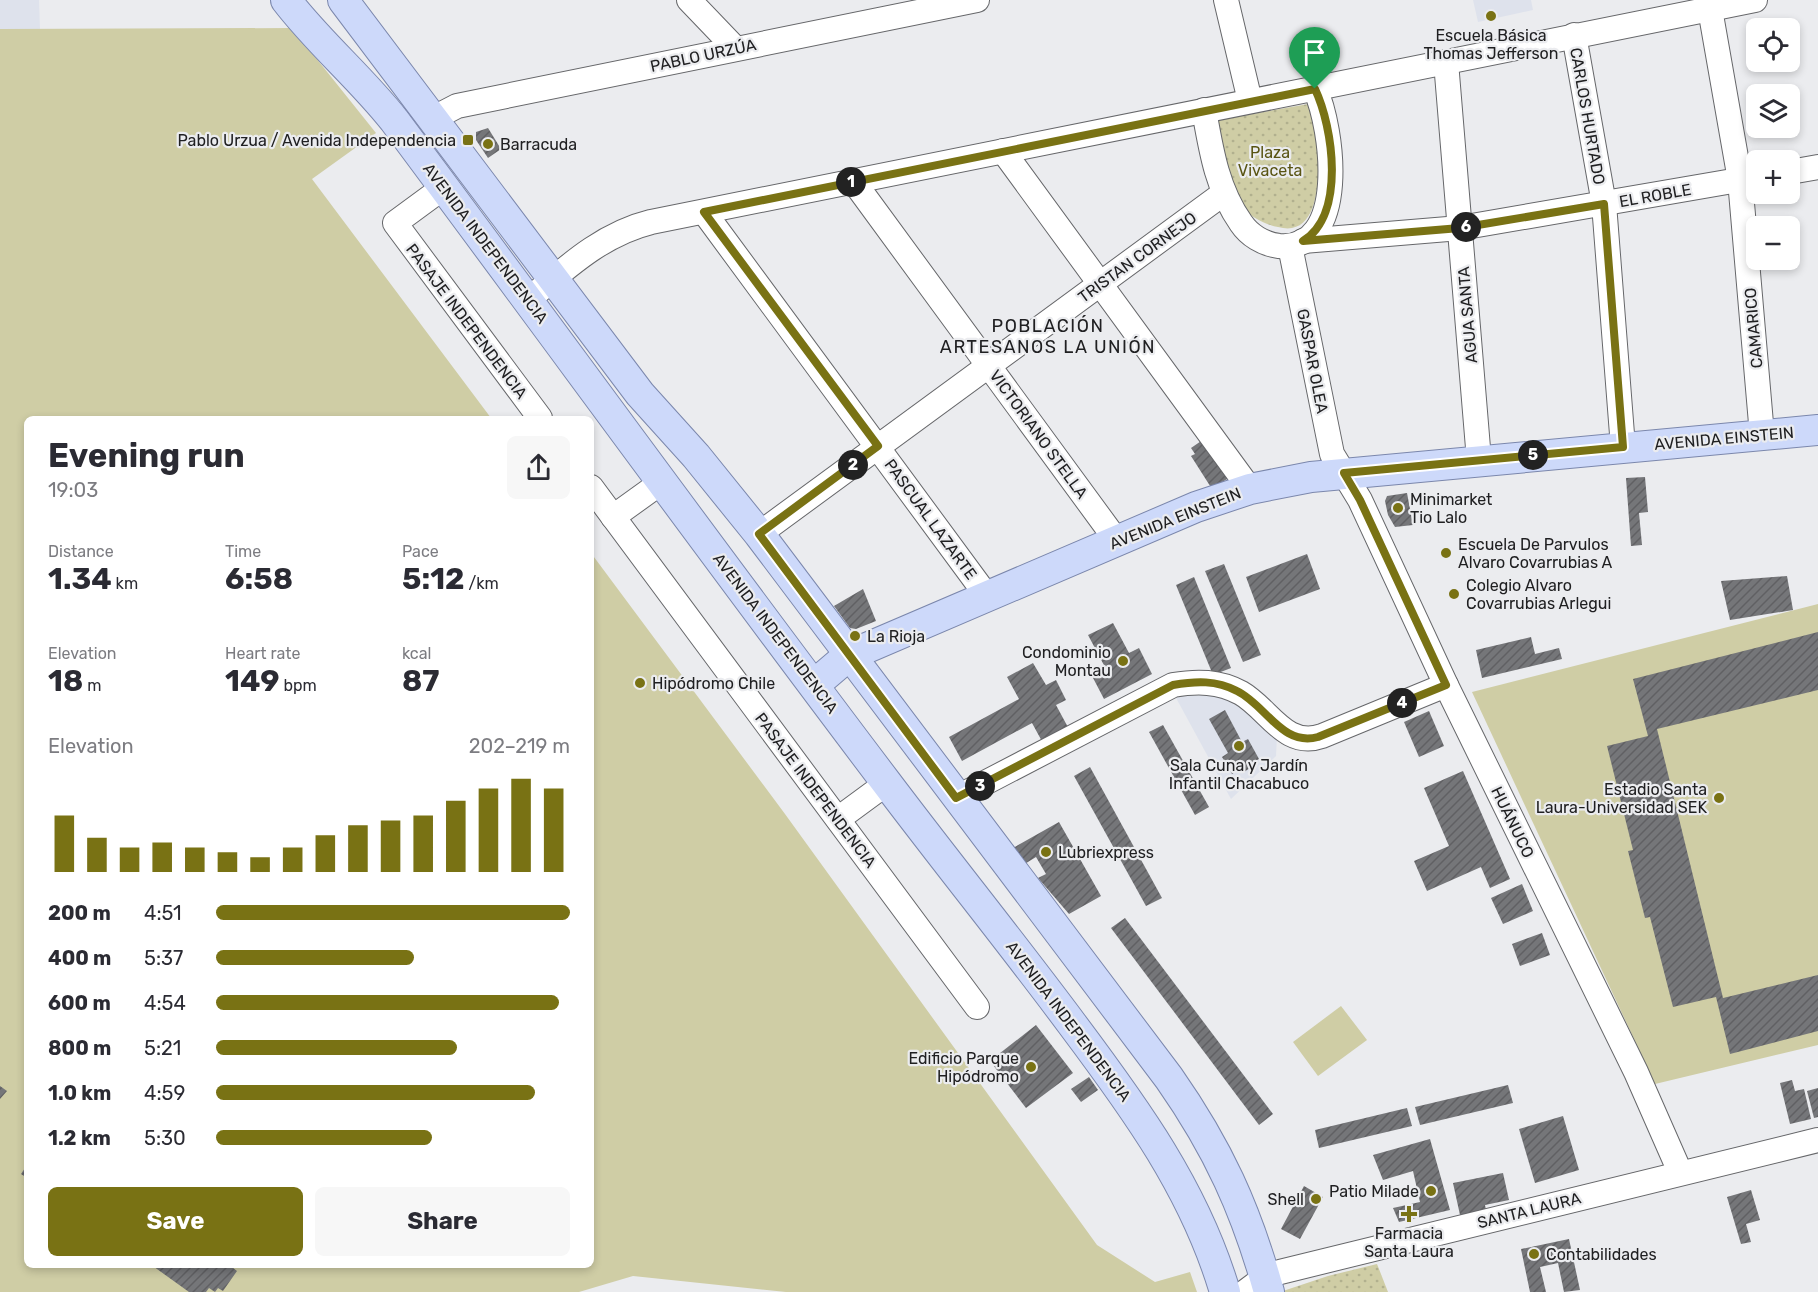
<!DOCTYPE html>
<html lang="en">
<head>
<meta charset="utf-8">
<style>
	:root { --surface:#fff; --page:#f7f7f7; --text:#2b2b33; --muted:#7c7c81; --accent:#797214 }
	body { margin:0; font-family:Rubik,sans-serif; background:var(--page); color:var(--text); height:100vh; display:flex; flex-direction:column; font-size:22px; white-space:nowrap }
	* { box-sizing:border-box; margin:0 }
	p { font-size:20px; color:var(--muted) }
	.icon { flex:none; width:33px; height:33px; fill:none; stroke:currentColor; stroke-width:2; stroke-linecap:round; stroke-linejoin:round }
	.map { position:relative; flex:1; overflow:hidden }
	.side { position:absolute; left:24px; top:416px; width:570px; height:852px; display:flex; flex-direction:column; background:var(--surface); border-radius:9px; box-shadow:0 3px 9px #0003 }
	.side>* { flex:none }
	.fabs { position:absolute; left:1746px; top:18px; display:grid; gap:12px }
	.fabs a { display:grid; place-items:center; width:54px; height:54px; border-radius:9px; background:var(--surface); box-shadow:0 3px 9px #0003; font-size:30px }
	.pin { position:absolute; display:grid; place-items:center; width:51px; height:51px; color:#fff; margin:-62px -26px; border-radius:50% 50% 50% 0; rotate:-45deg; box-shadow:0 0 6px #0007 }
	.pin .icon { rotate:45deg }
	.km { position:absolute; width:30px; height:30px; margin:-15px; border-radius:50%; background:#222; color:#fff; font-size:16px; line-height:30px; text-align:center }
	.round { display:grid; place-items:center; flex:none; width:63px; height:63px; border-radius:9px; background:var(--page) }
	.headline { display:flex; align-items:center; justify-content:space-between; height:102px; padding:0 24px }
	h1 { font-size:33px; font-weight:700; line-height:45px }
	.figures { display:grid; grid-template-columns:repeat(3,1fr); gap:9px; height:102px; padding:6px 24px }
	.figures div { display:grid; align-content:center }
	.figures b { font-size:30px; font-weight:700 }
	.figures small { font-size:16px; font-weight:400 }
	.figures p { font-size:16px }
	.chart { height:168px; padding:12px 24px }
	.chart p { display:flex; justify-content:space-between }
	.chart svg { width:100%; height:108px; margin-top:6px; stroke:var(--accent); stroke-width:6 }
	.button { display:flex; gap:12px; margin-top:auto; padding:12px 24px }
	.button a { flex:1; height:69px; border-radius:9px; background:var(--accent); color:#fff; font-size:24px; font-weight:700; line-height:69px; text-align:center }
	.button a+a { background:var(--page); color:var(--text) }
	ul { padding:0 24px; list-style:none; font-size:20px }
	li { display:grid; grid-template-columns:96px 72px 1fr; align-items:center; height:45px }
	li i { height:15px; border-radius:8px; background:var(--accent) }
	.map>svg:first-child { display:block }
	.built { fill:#dee2ec }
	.grass { fill:#cfcda5 }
	.park { fill:url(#park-dots) }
	.building { fill:url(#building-hatch) }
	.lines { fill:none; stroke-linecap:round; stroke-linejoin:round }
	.minor-casing { stroke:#66676a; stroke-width:26 }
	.major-casing { stroke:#7b87ac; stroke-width:32 }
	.minor { stroke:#fff; stroke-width:24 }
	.major { stroke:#cdd9fa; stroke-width:30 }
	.route-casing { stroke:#fff; stroke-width:12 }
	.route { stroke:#797214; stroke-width:8 }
	.poi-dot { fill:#797214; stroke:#ebecef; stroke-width:2 }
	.labels { text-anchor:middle; stroke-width:4.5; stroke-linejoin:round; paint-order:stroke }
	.poi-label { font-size:16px; fill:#202022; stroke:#ebecef; text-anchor:start }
	.street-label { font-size:16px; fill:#202022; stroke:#ebecef }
	.park-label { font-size:16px; fill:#595413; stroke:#ebecef }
	.neighbourhood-label { font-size:18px; letter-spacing:1.5px; fill:#202022; stroke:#ebecef }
</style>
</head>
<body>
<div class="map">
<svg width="1818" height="1292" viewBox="0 0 1818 1292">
	<defs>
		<pattern id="park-dots" width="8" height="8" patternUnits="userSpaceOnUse" patternTransform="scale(1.5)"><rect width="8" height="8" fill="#cfcda5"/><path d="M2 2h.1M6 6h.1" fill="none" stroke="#b1b08e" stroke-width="1.8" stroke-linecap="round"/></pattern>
		<pattern id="building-hatch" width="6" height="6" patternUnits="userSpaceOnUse" patternTransform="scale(1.5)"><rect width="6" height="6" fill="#757679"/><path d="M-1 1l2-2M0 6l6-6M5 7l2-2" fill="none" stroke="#606063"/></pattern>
	</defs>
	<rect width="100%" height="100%" fill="#ebecef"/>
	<!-- built -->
	<g class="built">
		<polygon points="0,0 39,0 40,29 0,29"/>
		<polygon points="1473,0 1531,0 1533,10 1478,22"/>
		<polygon points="1206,695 1224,697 1243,706 1277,736 1276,756 1231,799 1175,696"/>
	</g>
	<!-- grass -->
	<g class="grass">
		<polygon points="292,28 376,133 312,179 491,418 27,418 27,1264 591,1264 591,553 785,814 1097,1245 1155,1282 1190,1272 1197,1292 786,1292 633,1276 579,1292 0,1292 0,29"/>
		<polygon points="1818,604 1818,1045 1655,1084 1472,692"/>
		<polygon points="1341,1006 1367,1040 1318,1076 1293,1042"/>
	</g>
	<!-- park -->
	<g class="park">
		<path d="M1314,103C1317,132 1333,242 1278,227C1263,224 1249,216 1239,204C1229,191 1218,140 1213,121Z"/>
		<polygon points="1377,1264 1388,1292 1280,1292 1328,1276"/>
	</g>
	<!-- building -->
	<g class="building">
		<polygon points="488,128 501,149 488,158 476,140 476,132"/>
		<polygon points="1207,437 1230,471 1227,479 1212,489 1191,456 1195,454 1191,448"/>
		<polygon points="1645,477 1648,512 1639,513 1642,545 1631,546 1626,478"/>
		<polygon points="1407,493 1413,525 1395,527 1388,515 1385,501 1387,496"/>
		<polygon points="1307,554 1320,589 1259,612 1246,577"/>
		<polygon points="1224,564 1261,655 1243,662 1205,571"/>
		<polygon points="1787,576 1793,610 1730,620 1721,581"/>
		<polygon points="1194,577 1231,668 1213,675 1176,585"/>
		<polygon points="863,589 876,621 856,629 850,628 834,606"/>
		<polygon points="1113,623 1129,653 1139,648 1152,674 1104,699 1092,676 1106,669 1088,635"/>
		<polygon points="1818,632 1818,690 1657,729 1723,998 1818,975 1818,1031 1730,1054 1716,997 1673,1007 1650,917 1645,918 1628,851 1633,850 1607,746 1648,736 1633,679"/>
		<polygon points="1531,637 1535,654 1559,648 1562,659 1482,678 1476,650"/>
		<polygon points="1033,663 1046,685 1056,680 1066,700 1056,705 1070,731 1044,745 1032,723 962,761 949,737 1019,699 1007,677"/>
		<polygon points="1225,710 1242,742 1248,739 1259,759 1248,765 1250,768 1244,772 1242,768 1232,774 1222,757 1228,753 1209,719"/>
		<polygon points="1429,711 1444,746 1419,757 1404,722"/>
		<polygon points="1163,725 1209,807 1195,815 1149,732"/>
		<polygon points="1090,767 1162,898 1146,906 1074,776"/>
		<polygon points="1463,771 1510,879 1490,888 1481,867 1427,891 1414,861 1449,846 1424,788"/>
		<polygon points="1059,822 1101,896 1069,914 1038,878 1046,874 1036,857 1023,865 1013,848"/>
		<polygon points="1522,884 1533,911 1503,924 1491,898"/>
		<polygon points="1125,918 1273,1114 1259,1125 1111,928"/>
		<polygon points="1542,933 1550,955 1520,966 1512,944"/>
		<polygon points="1036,1025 1073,1073 1026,1108 990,1061"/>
		<polygon points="1089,1077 1098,1090 1081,1102 1071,1089"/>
		<polygon points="1792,1080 1795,1091 1804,1089 1811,1119 1790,1124 1780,1083"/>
		<polygon points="1508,1085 1513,1103 1420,1125 1415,1107"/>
		<polygon points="0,1086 7,1091 0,1099"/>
		<polygon points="1818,1088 1818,1117 1814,1118 1807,1091"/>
		<polygon points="1407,1108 1412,1126 1319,1148 1315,1130"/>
		<polygon points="1563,1116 1579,1170 1535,1183 1519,1129"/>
		<polygon points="1430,1139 1450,1210 1399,1222 1393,1208 1420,1202 1413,1171 1383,1180 1373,1155"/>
		<polygon points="27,1165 27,1178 21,1174"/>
		<polygon points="1503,1173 1509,1200 1485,1205 1486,1210 1460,1215 1453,1183"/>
		<polygon points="1304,1186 1323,1197 1300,1239 1281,1229"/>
		<polygon points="1751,1190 1760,1220 1746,1224 1751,1242 1741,1244 1727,1197"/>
		<polygon points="1569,1239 1580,1290 1564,1292 1558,1263 1540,1267 1546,1292 1530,1292 1521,1249"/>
		<polygon points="150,1264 228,1264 237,1271 223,1291 218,1288 215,1292 209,1288 206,1292 189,1292"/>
	</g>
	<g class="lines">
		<!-- minor casing -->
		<g class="minor-casing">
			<g id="minor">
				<polyline points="689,0 735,48"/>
				<polyline points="1226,0 1250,101"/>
				<polyline points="1710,9 1740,180 1762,435"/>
				<polyline points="1574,35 1604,204 1623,447"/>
				<polyline points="1446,62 1479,460"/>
				<path d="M1204,110C1211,150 1217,189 1241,223C1249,235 1263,244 1279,246C1349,252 1333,128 1315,89"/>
				<polyline points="432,119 457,106 977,0"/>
				<polyline points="1003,151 1250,489"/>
				<polyline points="1790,172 1818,167"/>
				<polyline points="854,182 1117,541"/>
				<polyline points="444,187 395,223 540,418"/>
				<polyline points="704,212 987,596"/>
				<polyline points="1303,241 1460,228 1756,177"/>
				<polyline points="1290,246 1332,454 1360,500 1446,685 1636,1072 1680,1172"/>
				<path d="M528,300C566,268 602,234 651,222L1755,0"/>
				<polyline points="591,487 977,1007"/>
				<polyline points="613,517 663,481"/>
				<polyline points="759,534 1224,193"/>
				<path d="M956,798L1173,685C1197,681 1219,681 1241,693C1269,709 1285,749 1322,736L1446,685"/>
				<polyline points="838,819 887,783"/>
				<polyline points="1245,1292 1265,1277 1280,1272 1818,1140"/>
			</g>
		</g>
		<!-- major casing -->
		<g class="major-casing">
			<g id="major">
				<path d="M286,0C319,43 360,77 394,120C558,340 720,563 886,782C947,863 1011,942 1072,1024C1135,1108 1195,1190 1225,1292"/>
				<path d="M343,0L640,394L696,456L759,534L1169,1078C1218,1148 1246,1209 1269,1292"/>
				<polyline points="814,685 848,656 1196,507 1250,489 1311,477 1818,430"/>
			</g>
		</g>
		<!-- minor -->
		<use href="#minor" class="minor"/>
		<!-- major -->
		<use href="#major" class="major"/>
	</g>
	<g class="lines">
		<!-- route casing -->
		<g class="route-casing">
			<path id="route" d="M1315,89C1333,127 1346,215 1303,241L1460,228L1604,204L1623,447L1344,473L1360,500L1446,685L1318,737C1282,747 1266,705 1237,691C1216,680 1196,681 1173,685L956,798L759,534L878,446L704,212Z"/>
		</g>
		<!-- route -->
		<use href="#route" class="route"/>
	</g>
	<!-- markers -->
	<g class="poi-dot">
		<circle cx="1491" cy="16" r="6"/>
		<rect x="462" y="134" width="12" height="12" rx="3"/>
		<circle cx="488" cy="144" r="6"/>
		<circle cx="1398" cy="508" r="6"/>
		<circle cx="1446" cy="553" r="6"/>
		<circle cx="1454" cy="594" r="6"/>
		<circle cx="855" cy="636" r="6"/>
		<circle cx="1123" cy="661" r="6"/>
		<circle cx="640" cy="683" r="6"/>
		<circle cx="1239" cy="746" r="6"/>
		<circle cx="1719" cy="798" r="6"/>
		<circle cx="1046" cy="852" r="6"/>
		<circle cx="1031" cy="1067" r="6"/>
		<circle cx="1431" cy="1191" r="6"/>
		<circle cx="1316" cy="1199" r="6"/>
		<path d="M1406 1205h6v6h6v6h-6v6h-6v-6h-6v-6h6z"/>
		<circle cx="1534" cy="1254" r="6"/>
	</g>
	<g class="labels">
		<!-- poi labels -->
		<g class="poi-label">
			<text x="1491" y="41" text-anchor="middle">Escuela Básica<tspan x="1491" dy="18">Thomas Jefferson</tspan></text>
			<text x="456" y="146" text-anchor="end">Pablo Urzua / Avenida Independencia</text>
			<text x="500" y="150">Barracuda</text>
			<text x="1410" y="505">Minimarket<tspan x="1410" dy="18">Tio Lalo</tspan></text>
			<text x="1458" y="550">Escuela De Parvulos<tspan x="1458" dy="18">Alvaro Covarrubias A</tspan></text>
			<text x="1466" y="591">Colegio Alvaro<tspan x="1466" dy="18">Covarrubias Arlegui</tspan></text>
			<text x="867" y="642">La Rioja</text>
			<text x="1111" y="658" text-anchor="end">Condominio<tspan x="1111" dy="18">Montau</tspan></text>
			<text x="652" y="689">Hipódromo Chile</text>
			<text x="1239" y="771" text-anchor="middle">Sala Cuna y Jardín<tspan x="1239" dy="18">Infantil Chacabuco</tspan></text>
			<text x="1707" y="795" text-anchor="end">Estadio Santa<tspan x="1707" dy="18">Laura-Universidad SEK</tspan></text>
			<text x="1058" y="858">Lubriexpress</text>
			<text x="1019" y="1064" text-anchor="end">Edificio Parque<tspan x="1019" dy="18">Hipódromo</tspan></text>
			<text x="1419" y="1197" text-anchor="end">Patio Milade</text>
			<text x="1304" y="1205" text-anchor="end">Shell</text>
			<text x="1409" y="1239" text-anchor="middle">Farmacia<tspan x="1409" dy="18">Santa Laura</tspan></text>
			<text x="1546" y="1260">Contabilidades</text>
		</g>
		<!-- street labels -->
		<g class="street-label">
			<text transform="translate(703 55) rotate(-12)" y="6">PABLO URZÚA</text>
			<text transform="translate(1588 116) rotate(80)" y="6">CARLOS HURTADO</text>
			<text transform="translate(1655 195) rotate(-10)" y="6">EL ROBLE</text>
			<text transform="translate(486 243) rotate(53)" y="6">AVENIDA INDEPENDENCIA</text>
			<text transform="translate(1137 257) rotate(-36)" y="6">TRISTAN CORNEJO</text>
			<text transform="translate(1467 315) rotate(-95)" y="6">AGUA SANTA</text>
			<text transform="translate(467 321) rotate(53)" y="6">PASAJE INDEPENDENCIA</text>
			<text transform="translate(1753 328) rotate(-95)" y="6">CAMARICO</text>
			<text transform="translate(1313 361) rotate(79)" y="6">GASPAR OLEA</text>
			<text transform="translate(1039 434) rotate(54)" y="6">VICTORIANO STELLA</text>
			<text transform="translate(1724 438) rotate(-5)" y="6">AVENIDA EINSTEIN</text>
			<text transform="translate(1175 518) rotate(-22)" y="6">AVENIDA EINSTEIN</text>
			<text transform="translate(931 519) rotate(54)" y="6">PASCUAL LAZARTE</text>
			<text transform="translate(776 633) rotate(53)" y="6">AVENIDA INDEPENDENCIA</text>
			<text transform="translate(816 790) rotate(53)" y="6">PASAJE INDEPENDENCIA</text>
			<text transform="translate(1513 822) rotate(64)" y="6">HUÁNUCO</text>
			<text transform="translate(1069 1021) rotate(53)" y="6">AVENIDA INDEPENDENCIA</text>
			<text transform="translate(1529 1210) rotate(-14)" y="6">SANTA LAURA</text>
		</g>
		<!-- park labels -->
		<g class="park-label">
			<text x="1270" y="158">Plaza<tspan x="1270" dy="18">Vivaceta</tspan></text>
		</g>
		<!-- neighbourhood labels -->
		<g class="neighbourhood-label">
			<text x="1048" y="332">POBLACIÓN<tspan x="1048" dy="21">ARTESANOS LA UNIÓN</tspan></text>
		</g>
	</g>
</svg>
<div class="fabs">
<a><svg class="icon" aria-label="locate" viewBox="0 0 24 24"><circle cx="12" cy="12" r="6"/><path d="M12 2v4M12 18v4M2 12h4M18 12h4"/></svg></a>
<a><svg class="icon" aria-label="layers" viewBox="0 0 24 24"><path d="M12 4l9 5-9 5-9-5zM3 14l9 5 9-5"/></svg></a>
<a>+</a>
<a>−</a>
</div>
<div class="pin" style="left:1315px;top:89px;background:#1e9e55"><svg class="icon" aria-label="arrive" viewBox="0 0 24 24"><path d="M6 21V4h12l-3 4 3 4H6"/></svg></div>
<b class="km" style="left:851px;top:182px">1</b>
<b class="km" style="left:853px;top:465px">2</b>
<b class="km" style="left:980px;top:786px">3</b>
<b class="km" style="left:1402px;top:703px">4</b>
<b class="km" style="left:1533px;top:455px">5</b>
<b class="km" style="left:1466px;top:227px">6</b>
<section class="side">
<div class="headline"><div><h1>Evening run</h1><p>19:03</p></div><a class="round"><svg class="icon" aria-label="share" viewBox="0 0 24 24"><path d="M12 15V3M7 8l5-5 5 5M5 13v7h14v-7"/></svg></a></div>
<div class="figures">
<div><p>Distance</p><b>1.34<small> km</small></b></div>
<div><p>Time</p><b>6:58</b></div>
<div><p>Pace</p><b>5:12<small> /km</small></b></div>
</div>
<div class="figures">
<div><p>Elevation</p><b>18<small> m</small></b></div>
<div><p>Heart rate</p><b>149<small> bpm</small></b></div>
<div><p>kcal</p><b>87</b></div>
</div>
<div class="chart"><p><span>Elevation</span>202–219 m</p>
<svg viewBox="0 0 160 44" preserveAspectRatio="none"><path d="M5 44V21M15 44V30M25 44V34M35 44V32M45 44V34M55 44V36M65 44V38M75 44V34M85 44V29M95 44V25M105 44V23M115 44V21M125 44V15M135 44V10M145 44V6M155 44V10"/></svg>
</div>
<ul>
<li><b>200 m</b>4:51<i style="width:100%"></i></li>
<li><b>400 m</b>5:37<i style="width:56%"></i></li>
<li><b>600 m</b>4:54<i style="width:97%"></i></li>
<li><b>800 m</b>5:21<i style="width:68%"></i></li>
<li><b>1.0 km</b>4:59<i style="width:90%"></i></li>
<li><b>1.2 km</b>5:30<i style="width:61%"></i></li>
</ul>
<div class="button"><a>Save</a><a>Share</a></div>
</section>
</div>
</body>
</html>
